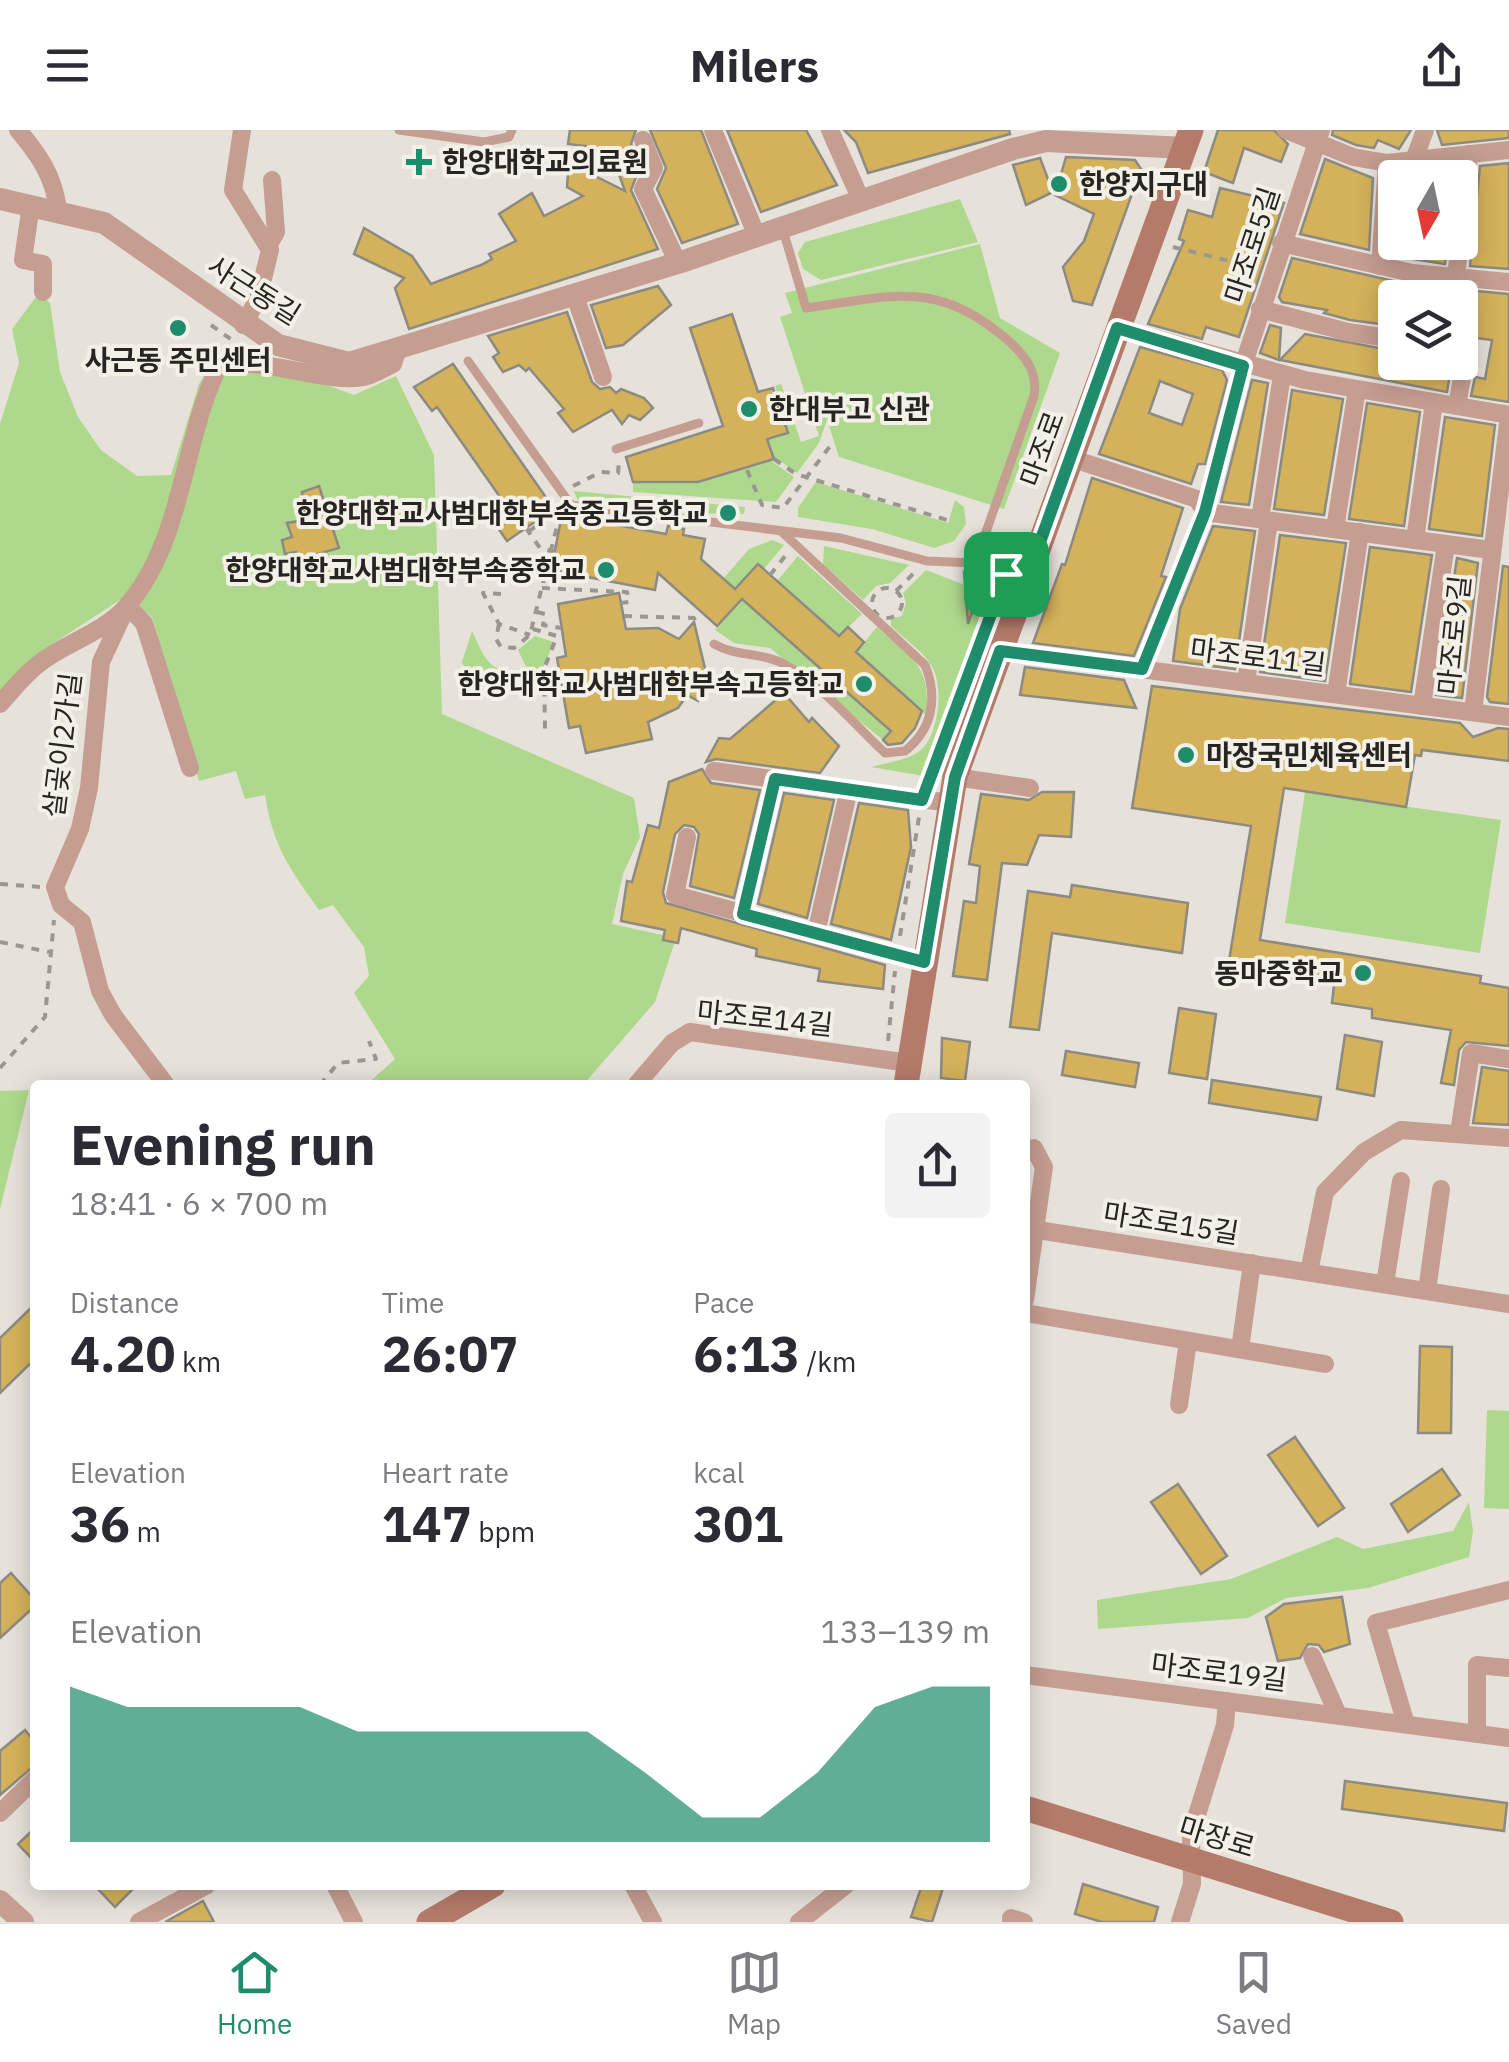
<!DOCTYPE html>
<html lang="en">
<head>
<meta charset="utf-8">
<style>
	:root { --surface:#fff; --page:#f2f2f3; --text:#2b2b33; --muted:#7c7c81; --line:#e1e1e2; --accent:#1f8c6b }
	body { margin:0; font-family:"IBM Plex Sans","Noto Sans KR",sans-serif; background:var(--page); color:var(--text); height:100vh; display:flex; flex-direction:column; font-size:38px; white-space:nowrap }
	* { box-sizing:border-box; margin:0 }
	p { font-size:32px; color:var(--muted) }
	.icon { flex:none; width:55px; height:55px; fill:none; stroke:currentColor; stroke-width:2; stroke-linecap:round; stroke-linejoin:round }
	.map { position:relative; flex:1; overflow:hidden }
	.panel { position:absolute; left:30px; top:950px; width:1000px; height:810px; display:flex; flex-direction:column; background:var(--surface); border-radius:10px; box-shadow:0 5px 25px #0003 }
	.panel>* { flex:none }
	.needle { width:65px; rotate:189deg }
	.tools { position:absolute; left:1378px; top:30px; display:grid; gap:20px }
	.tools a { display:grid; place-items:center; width:100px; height:100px; border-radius:10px; background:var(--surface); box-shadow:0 5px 25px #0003; font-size:50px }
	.pin { position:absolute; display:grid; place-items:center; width:85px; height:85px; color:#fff; margin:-42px; border-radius:20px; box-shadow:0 5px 15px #0006 }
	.round { display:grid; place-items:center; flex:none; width:105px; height:105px; border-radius:10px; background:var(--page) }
	.summary { display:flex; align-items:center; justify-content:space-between; height:170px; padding:0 40px }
	h1 { font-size:55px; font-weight:700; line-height:75px }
	.figures { display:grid; grid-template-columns:repeat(3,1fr); gap:15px; height:170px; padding:10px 40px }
	.figures div { display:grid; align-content:center }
	.figures b { font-size:50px; font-weight:700 }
	.figures small { font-size:28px; font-weight:400 }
	.figures p { font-size:28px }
	.chart { height:280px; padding:20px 40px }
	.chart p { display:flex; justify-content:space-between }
	.chart svg { width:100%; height:180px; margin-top:10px; fill:var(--accent); opacity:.7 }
	header { display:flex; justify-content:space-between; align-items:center; height:130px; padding:0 40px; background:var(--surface); font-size:45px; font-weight:700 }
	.tabs { display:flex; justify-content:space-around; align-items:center; height:140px; border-top:2px solid var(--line); background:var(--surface); font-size:28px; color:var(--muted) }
	.tabs a { display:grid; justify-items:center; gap:5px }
	.tabs .on { color:var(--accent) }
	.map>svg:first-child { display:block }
	.green { fill:#aed88c }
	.building { fill:#d4b25b; stroke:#8d8a82; stroke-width:2.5; fill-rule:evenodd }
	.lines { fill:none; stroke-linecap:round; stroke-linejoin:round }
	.path { stroke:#9a9791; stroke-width:4; stroke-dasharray:8 8; stroke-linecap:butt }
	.service { stroke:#c59d91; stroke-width:9 }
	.minor { stroke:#c59d91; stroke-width:18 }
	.tertiary { stroke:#c59d91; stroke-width:22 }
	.secondary { stroke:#b47a6a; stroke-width:25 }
	.route-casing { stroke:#fff; stroke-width:20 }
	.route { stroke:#1f8c6b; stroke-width:12 }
	.poi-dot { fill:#1f8c6b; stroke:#f3f0e7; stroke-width:4 }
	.labels { text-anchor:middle; stroke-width:8; stroke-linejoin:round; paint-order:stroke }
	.poi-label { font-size:28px; font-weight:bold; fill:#262522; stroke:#f3f0e7; text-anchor:start }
	.street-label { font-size:28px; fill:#262522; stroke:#f3f0e7 }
</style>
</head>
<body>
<header><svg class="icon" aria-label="menu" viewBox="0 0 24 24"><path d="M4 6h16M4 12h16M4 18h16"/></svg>Milers<svg class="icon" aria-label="share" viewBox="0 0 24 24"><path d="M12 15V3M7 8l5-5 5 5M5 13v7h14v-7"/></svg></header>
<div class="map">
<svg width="1509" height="1792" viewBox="0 0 1509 1792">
	<rect width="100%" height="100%" fill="#e6e2da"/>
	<!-- green -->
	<g class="green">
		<polygon points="960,69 978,112 821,150 803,139 798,123 805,112"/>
		<polygon points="980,114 1000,188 1060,223 1004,379 839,327 827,290 819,313 797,343 773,326 767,309 787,302 775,256 781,254 801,312 819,306 780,187 792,183 785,163"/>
		<path d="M39,163L50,173L60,242L78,287L101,320L137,346L171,345L199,254L217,226L236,221L354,265L396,246L434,325L442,584L634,668L640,707L623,744L612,794L676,808L655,872L583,955H366L395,929L354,863L369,846L364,817L333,775L319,780C289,738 273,716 265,665L245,669L236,641L199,651L152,487L126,466L34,526L0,567V294L19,233L12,199Z"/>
		<polygon points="770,330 794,347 776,372 633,362 633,352 699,352"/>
		<polygon points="816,352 948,393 955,370 964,377 966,394 954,411 934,418 872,399 798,387 798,378"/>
		<polygon points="574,361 745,377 744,384 657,383 579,373"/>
		<polygon points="772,410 784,415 764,439 758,435 735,459 723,449 749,419"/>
		<polygon points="824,416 909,435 890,453 876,456 863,470 823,434"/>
		<polygon points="798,426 862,484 839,506 777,451"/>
		<path d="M926,440L965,455L966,466L976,469L979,460L990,466L924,646L871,637C887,632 910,631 923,618C939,601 944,554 931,535C922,520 903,508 891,496V489L902,486L906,473L903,463Z"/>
		<polygon points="742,469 891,601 883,610 770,518 734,513 715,500"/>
		<path d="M877,497C913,530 930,533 927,586L856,522Z"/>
		<path d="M472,501C483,523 489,550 526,537L518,520L535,506L554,512L538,550L525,544C504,565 473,562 462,532Z"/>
		<polygon points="1305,662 1501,690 1480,823 1285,793"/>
		<polygon points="29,960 0,1079 0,961"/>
		<polygon points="1487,1280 1509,1281 1509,1379 1484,1378"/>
		<polygon points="1469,1372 1473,1401 1469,1427 1368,1458 1286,1468 1248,1488 1098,1499 1097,1470 1231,1449 1337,1407 1363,1419 1453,1401"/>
	</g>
	<!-- building -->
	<g class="building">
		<polygon points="570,0 636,0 631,14 640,37 631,60 658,119 409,199 395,158 404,148 354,124 364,98 412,126 431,154 481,135 492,129 489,124 516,111 499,84 532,63 544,86 583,66 567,57 568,44 577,37 625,61 610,19 568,14"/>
		<polygon points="650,0 701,0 738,94 682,113 657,59 666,38"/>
		<polygon points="727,0 806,0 837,55 761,82"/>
		<polygon points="844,0 1009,0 1010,4 868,43 856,12"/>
		<polygon points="1218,0 1274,0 1288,14 1281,32 1244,18 1233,53 1204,42"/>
		<polygon points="1333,0 1411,0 1399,19 1378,10 1374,18 1356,15 1332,5"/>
		<polygon points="1437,0 1509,0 1509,8 1442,15"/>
		<polygon points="1066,27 1135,30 1141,39 1092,175 1073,171 1063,137 1084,111 1094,84 1055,65"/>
		<polygon points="1040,28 1053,62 1026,75 1013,35"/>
		<polygon points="1325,29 1373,48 1369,120 1300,104"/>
		<polygon points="1509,33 1509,139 1470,136 1480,36"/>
		<polygon points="1455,38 1454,48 1411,48 1411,43"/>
		<polygon points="1220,58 1284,73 1239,207 1206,197 1202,209 1148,194 1184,111 1179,109 1188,80 1212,87"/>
		<polygon points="1395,100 1395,112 1447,112 1445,134 1393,126"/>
		<polygon points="1292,128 1411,155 1509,164 1509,272 1471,266 1475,247 1485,249 1492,210 1460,206 1460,168 1395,168 1395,196 1350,190 1324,183 1327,180 1282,172 1279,167"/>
		<polygon points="658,156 671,175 623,215 606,218 591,175"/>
		<polygon points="567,182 592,252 600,259 610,257 616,263 621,259 644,268 653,278 640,290 629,285 622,294 612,280 573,302 558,283 564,279 529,238 526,241 519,235 503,242 493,227 499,223 488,206"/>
		<polygon points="732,184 758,262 773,258 788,303 767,309 774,329 698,352 633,352 626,327 723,296 690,198"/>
		<polygon points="1270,195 1281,198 1279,230 1260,223"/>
		<polygon points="1305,204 1395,221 1395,232 1452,232 1447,262 1280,230"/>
		<path d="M1140,217L1222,240L1227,250L1205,334H1198L1191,354L1099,324ZM1160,251L1193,264L1182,295L1149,283Z"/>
		<polygon points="453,234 554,379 507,411 498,398 514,387 437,277 432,281 414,257"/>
		<polygon points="1252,250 1268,253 1249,375 1221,372"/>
		<polygon points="1292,260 1343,269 1324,385 1274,379"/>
		<polygon points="1367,273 1420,282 1404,396 1349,389"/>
		<polygon points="1445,287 1495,295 1482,406 1429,399"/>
		<polygon points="1092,348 1183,378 1161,446 1166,447 1134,526 1033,513 1062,434 1065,435"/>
		<polygon points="319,356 339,418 297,430 296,422 285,424 282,410 292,407 287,393 304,390 302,362"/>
		<polygon points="562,385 666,404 668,396 684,399 683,405 705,409 701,429 735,459 758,434 839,506 848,497 864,512 856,522 922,581 915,598 902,613 888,615 883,610 891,601 742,469 717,496 658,443 655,460 551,440"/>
		<polygon points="1213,396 1255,401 1235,539 1173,531 1180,479"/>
		<polygon points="1280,405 1346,413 1325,551 1260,542"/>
		<polygon points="1370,417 1432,425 1411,562 1350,554"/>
		<polygon points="1457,428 1478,433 1462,568 1436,565"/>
		<polygon points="1503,436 1509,437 1509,574 1490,572 1487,567"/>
		<polygon points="964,442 983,449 968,494"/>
		<polygon points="619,463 626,499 658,498 679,509 694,492 707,547 698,571 687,565 678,578 648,592 652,609 586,623 580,596 569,598 557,528 566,526 558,474"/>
		<polygon points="1025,537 1124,550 1136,578 1020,565"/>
		<polygon points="1152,556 1460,593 1473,607 1498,598 1509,599 1509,631 1422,620 1421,626 1415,625 1406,677 1284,658 1260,810 1481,846 1480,853 1509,858 1509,916 1466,912 1459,920 1454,955 1441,953 1451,900 1372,888 1372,879 1332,873 1334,855 1228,837 1251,696 1132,678"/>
		<polygon points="784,563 809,592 812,588 839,616 820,643 716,629 706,632 719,608 730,609"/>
		<polygon points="702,639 711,653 760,660 734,768 690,756 699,704 694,697 684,695 675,704 663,762 666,773 885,835 883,859 818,851 820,839 756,826 757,819 681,798 678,813 663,810 665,800 621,791 627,751 632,752 648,695 659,698 669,652"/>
		<polygon points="1042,662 1074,662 1071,707 1039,705 1027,735 1002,733 987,850 953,846 964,771 976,773 980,736 969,734 981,664 1029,670"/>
		<polygon points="784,663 834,670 807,788 758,774"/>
		<polygon points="859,673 908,680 911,717 891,810 831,794"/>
		<polygon points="1072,755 1188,773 1182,823 1052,803 1039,900 1010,897 1028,761 1070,767"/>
		<polygon points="1179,878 1216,884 1207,949 1169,943"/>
		<polygon points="1345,905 1382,912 1374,966 1337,959"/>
		<polygon points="942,908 970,912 965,951 941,948"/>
		<polygon points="1066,921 1139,933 1135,957 1062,945"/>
		<polygon points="1482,937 1509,941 1509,995 1473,993"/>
		<polygon points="1212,950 1321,967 1317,990 1209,973"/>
		<polygon points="35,1174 35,1229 0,1263 0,1208"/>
		<polygon points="1420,1216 1452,1217 1451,1303 1418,1303"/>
		<polygon points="1295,1307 1344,1378 1318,1396 1268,1325"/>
		<polygon points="1442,1339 1460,1365 1408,1402 1391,1374"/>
		<polygon points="1178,1354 1227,1426 1201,1444 1151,1372"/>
		<polygon points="11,1443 35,1470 35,1476 0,1508 0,1453"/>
		<polygon points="1342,1467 1350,1514 1324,1522 1319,1515 1308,1514 1300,1528 1278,1531 1266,1487 1284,1474"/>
		<polygon points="25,1600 35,1612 35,1635 0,1665 0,1621"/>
		<polygon points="1345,1651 1507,1673 1504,1701 1342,1679"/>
		<polygon points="35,1698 35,1732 18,1714"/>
		<polygon points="1083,1754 1158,1777 1154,1792 1102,1792 1075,1784"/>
		<polygon points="94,1755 137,1755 115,1777"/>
		<polygon points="922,1755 944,1755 932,1792 911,1787"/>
		<polygon points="203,1771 214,1792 165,1792"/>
	</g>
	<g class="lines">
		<!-- path -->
		<g class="path">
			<polyline points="1173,117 1258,138"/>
			<polyline points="211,195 232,210"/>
			<polyline points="774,329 796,344 947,390"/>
			<polyline points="747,340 762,375 783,378 834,311"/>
			<polyline points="573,356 601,342 618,343 619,331"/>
			<polyline points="526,398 540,418 555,422"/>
			<polyline points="529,401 558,382"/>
			<polyline points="770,445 786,425"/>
			<polyline points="542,458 627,462 629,472 621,473"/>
			<circle cx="887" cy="473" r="15"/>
			<polyline points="896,461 916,441"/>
			<polyline points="501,464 483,463 499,494 530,505"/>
			<polyline points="537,482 545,484 543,495 561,498"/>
			<polyline points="624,486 695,488 703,483"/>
			<polyline points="499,494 496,509 501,517 514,518 530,505 560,384"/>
			<polyline points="533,499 557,506 544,539 545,599"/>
			<polyline points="927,654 936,630"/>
			<polyline points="0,754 41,757"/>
			<polyline points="900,806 919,687"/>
			<polyline points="0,812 49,822"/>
			<polyline points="888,911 895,841"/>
			<polyline points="0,938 45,887 54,790"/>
			<polyline points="320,955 338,933 376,929 369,911"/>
		</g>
		<!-- service -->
		<g class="service">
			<polyline points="399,0 484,12 509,7 512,0"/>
			<path d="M783,100L806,178C894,166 936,148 1010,212C1026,227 1038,243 1034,266L975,433"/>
			<polyline points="468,231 571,375 841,408 927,431 975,433 1023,450"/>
			<polyline points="616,319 699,293"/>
			<path d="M714,514C736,527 761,522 782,533C821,554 853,593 885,623L905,621C933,599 938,567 925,535L782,402"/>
		</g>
		<!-- minor -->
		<g class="minor">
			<path d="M18,0C39,25 54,46 58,80"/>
			<polyline points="242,0 233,60 270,120 258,169 243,195"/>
			<polyline points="713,0 757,106"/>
			<polyline points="830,0 861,70"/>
			<polyline points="1286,0 1353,27 1387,33 1509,20"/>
			<polyline points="643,10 654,38 643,59 678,133"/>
			<polyline points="1414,30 1425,0"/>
			<polyline points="31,75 23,130 43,134 43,162"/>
			<polyline points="1460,110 1469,24"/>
			<polyline points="1281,113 1412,143 1509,152"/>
			<polyline points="268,116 276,102 272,50"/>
			<polyline points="1380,136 1387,33"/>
			<polyline points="1456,147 1460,112"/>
			<polyline points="575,166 603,247"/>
			<polyline points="1260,179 1348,202 1395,209"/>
			<polyline points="1117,198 1305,250 1509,285"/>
			<polyline points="1457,276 1467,219 1460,218"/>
			<polyline points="1070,328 1197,369 1205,382 1491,420"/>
			<polyline points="1260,389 1282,245"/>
			<polyline points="1335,399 1357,259"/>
			<polyline points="1415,410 1434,272"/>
			<polyline points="1001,521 1509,587"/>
			<polyline points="1142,539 1205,382 1243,236 1321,0"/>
			<polyline points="1246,553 1269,391"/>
			<polyline points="1336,564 1360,402"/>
			<path d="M0,574C15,557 30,538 50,526C75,510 107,499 127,476C183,411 182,314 217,240C250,220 321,255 364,247C374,245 384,238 393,234L397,221"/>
			<polyline points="1422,576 1446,414"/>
			<polyline points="1473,582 1509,285"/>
			<polyline points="714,641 950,673"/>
			<polyline points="955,647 1030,658"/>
			<polyline points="687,707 675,765 924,832"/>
			<polyline points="743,783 775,649"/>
			<polyline points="816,803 849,659"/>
			<polyline points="166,955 113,885 100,861 82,792 61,775 55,757 80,699 89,658 101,532 127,476 144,493 190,638"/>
			<polyline points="636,955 672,913 690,902 909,933"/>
			<polyline points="1459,1003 1471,923 1509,929"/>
			<polyline points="1025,1098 1509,1174"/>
			<polyline points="1309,1142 1325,1062 1364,1022 1401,1000 1509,1008"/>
			<polyline points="1385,1154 1401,1051"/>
			<polyline points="1427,1161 1441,1059"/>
			<polyline points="1025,1170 1044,1037 1034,1018"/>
			<polyline points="1025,1183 1325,1234"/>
			<polyline points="1240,1219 1252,1133"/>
			<polyline points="1179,1275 1188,1211"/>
			<polyline points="1312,1526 1338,1585"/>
			<polyline points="1025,1545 1509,1608"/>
			<polyline points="1406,1594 1376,1493 1509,1460"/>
			<polyline points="1477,1604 1477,1535 1509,1538"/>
			<polyline points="0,1683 35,1649"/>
			<polyline points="335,1755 354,1792"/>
			<polyline points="633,1755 653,1792"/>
			<polyline points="139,1792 207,1755"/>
			<polyline points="799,1792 846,1755"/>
			<polyline points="1011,1792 1011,1788 1024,1792"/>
			<polyline points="1180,1792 1192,1754 1191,1704 1225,1595 1227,1571"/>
		</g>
		<!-- tertiary -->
		<g class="tertiary">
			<polyline points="0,69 104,93 278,215 349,233 681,132 1013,19 1046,11 1185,18"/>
			<polyline points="0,1771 23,1792"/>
		</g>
		<!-- secondary -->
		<g class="secondary">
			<polyline points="906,955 955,647 1191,0"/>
			<polyline points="1025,1678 1391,1792"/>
			<polyline points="429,1792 493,1755"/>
		</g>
	</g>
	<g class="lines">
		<!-- route casing -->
		<g class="route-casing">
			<polygon id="route" points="1117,198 1243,236 1205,382 1142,539 1000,521 955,647 924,832 743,784 775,649 922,670 1006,444 1026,451"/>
		</g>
		<!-- route -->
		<use href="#route" class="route"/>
	</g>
	<!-- markers -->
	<g class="poi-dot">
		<path d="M414 17h10v10h10v10h-10v10h-10v-10h-10v-10h10z"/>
		<circle cx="1059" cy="54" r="10"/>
		<circle cx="178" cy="198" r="10"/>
		<circle cx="749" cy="279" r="10"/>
		<circle cx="728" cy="383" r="10"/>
		<circle cx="606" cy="440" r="10"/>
		<circle cx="864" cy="554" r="10"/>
		<circle cx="1186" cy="625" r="10"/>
		<circle cx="1363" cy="843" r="10"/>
	</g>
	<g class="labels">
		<!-- poi labels -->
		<g class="poi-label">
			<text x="442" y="42">한양대학교의료원</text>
			<text x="1079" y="64">한양지구대</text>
			<text x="178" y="240" text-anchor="middle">사근동 주민센터</text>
			<text x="769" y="289">한대부고 신관</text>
			<text x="708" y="393" text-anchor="end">한양대학교사범대학부속중고등학교</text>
			<text x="586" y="450" text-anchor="end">한양대학교사범대학부속중학교</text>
			<text x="844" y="564" text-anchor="end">한양대학교사범대학부속고등학교</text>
			<text x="1206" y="635">마장국민체육센터</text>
			<text x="1343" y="853" text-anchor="end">동마중학교</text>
		</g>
		<!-- street labels -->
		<g class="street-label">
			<text transform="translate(1252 115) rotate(-72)" y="10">마조로5길</text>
			<text transform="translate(254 160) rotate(32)" y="10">사근동길</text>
			<text transform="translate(1042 319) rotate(-70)" y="10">마조로</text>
			<text transform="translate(1454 505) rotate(-84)" y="10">마조로9길</text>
			<text transform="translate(1258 527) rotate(7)" y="10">마조로11길</text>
			<text transform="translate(62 615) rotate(-83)" y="10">살곶이2가길</text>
			<text transform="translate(765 888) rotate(6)" y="10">마조로14길</text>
			<text transform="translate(1171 1093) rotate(9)" y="10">마조로15길</text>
			<text transform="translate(1219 1542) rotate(7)" y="10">마조로19길</text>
			<text transform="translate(1217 1707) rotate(17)" y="10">마장로</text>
		</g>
	</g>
</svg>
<div class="tools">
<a><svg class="needle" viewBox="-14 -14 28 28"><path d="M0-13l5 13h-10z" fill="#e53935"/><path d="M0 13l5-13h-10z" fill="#7c7c81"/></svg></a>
<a><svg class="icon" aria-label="layers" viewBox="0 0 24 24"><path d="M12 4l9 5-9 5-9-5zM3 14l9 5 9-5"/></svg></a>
</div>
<div class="pin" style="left:1006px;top:444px;background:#1e9e55"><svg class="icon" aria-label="arrive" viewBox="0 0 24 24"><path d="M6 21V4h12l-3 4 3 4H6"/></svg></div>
<section class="panel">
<div class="summary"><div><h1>Evening run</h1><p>18:41 · 6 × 700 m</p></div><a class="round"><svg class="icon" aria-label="share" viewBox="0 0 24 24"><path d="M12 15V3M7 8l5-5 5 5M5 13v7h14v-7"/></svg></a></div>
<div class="figures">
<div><p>Distance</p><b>4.20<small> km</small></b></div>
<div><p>Time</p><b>26:07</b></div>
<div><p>Pace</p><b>6:13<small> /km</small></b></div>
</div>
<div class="figures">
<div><p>Elevation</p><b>36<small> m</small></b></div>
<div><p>Heart rate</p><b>147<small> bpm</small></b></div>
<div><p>kcal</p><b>301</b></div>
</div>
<div class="chart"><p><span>Elevation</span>133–139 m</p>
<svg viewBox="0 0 160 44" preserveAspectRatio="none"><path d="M0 44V6L10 11L20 11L30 11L40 11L50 17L60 17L70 17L80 17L90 17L100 27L110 38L120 38L130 27L140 11L150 6L160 6V44z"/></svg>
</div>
</section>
</div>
<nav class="tabs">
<a class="on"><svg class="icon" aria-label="home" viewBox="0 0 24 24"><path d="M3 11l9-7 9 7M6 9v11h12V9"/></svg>Home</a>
<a><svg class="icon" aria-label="map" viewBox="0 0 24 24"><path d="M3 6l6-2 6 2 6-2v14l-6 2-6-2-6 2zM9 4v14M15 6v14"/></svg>Map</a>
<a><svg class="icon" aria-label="saved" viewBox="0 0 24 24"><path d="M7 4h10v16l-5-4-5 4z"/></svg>Saved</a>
</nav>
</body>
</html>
